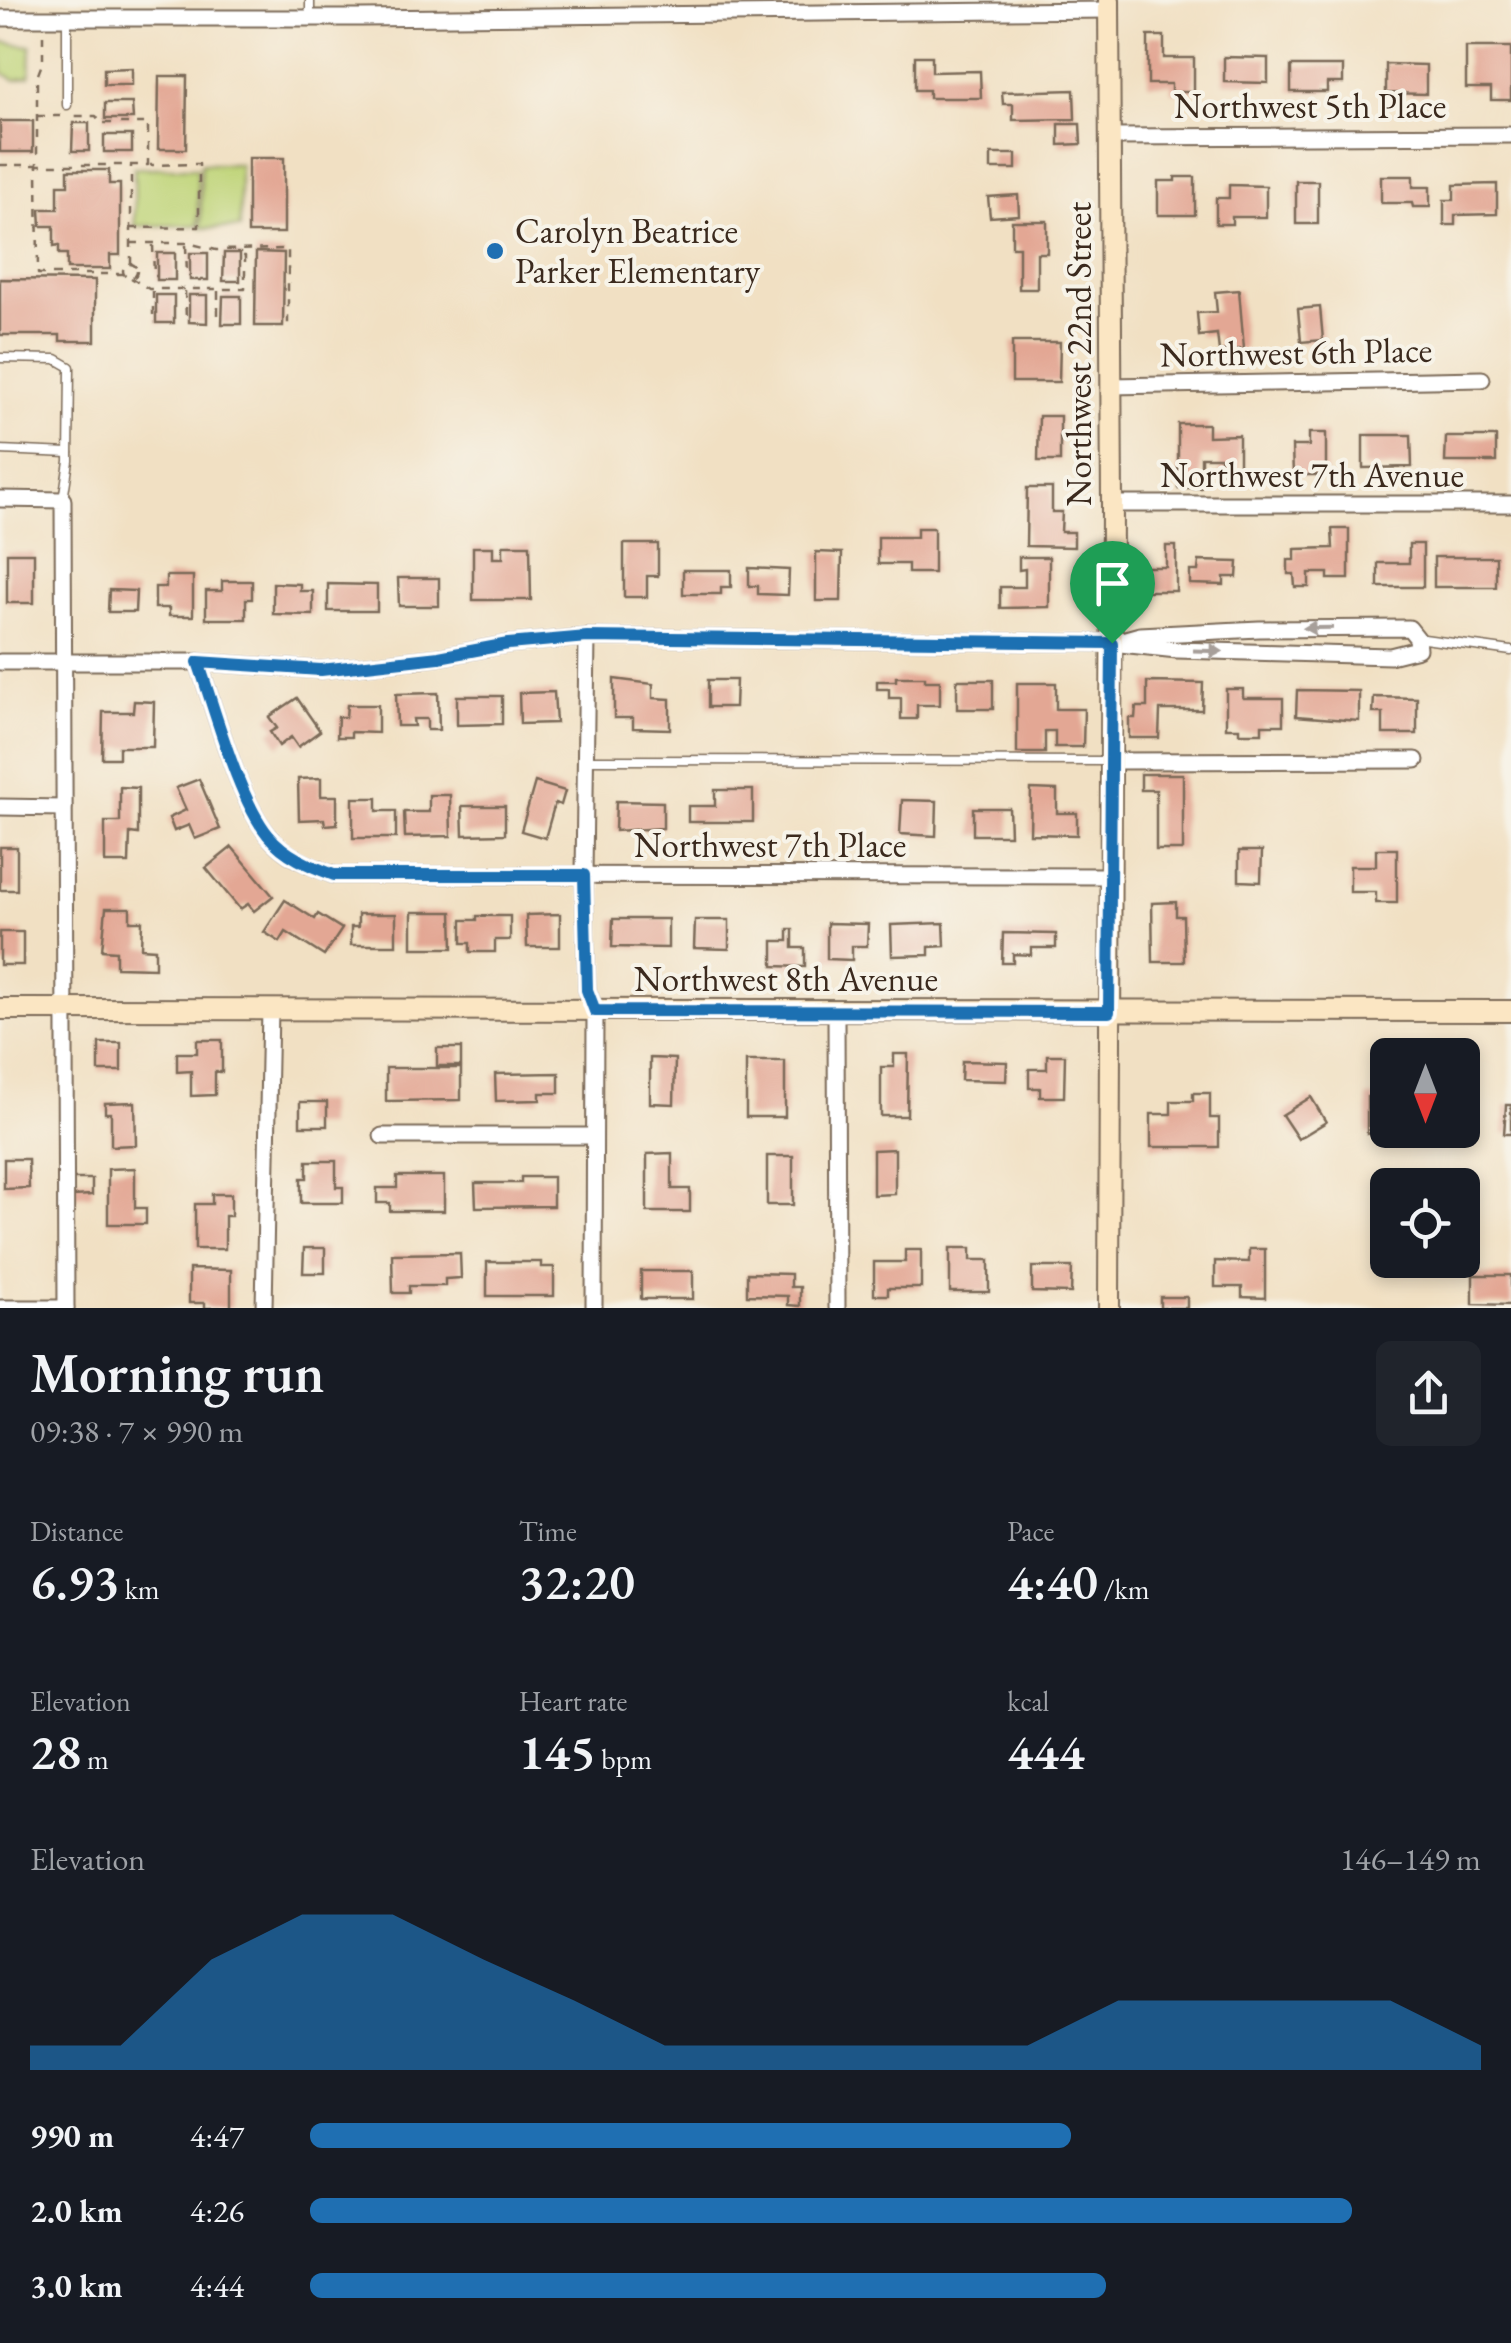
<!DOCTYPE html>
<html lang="en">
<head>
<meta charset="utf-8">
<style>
	:root { --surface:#171b24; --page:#20242c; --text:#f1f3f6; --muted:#9ea1a6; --accent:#1f6fb2 }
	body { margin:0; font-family:"EB Garamond",serif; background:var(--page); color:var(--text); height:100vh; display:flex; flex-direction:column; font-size:38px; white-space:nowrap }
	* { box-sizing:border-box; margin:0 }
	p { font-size:32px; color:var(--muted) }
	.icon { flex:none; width:55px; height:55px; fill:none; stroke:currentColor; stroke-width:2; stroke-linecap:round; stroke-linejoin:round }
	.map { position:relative; height:1308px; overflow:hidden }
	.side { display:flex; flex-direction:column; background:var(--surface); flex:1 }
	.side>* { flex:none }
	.needle { width:65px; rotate:180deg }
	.controls { position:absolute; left:1370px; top:1038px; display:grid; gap:20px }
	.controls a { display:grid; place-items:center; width:110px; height:110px; border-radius:15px; background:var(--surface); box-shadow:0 5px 15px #0003; font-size:50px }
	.pin { position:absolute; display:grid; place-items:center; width:85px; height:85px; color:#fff; margin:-102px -42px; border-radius:50% 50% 50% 0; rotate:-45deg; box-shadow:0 0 10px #0007 }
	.pin .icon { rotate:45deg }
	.round { display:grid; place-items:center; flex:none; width:105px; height:105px; border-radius:15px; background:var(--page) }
	.head { display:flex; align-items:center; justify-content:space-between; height:170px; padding:0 30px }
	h1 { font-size:55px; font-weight:600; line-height:75px }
	.stats { display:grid; grid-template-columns:repeat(3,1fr); gap:15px; height:170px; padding:10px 30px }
	.stats div { display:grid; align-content:center }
	.stats b { font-size:50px; font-weight:600 }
	.stats small { font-size:28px; font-weight:400 }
	.stats p { font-size:28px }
	.chart { height:280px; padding:20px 30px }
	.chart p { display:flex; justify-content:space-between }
	.chart svg { width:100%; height:180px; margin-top:10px; fill:var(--accent); opacity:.7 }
	ul { padding:0 30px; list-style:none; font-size:32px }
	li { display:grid; grid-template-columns:160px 120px 1fr; align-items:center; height:75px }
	li i { height:25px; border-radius:12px; background:var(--accent) }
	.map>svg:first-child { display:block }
	.green { fill:#bfd478; stroke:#7d7f4b; stroke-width:2.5 }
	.building { fill:#e3a794 }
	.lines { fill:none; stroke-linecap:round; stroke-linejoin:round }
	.lane-casing { stroke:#7b6a58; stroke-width:11 }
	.street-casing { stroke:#7b6a58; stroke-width:19 }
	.secondary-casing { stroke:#7b6a58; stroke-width:24 }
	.path { stroke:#7b6a58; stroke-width:2.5; stroke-dasharray:8 8; stroke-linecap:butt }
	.lane { stroke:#fff; stroke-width:8 }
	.street { stroke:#fff; stroke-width:15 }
	.secondary { stroke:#fbe6c3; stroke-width:20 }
	.oneway { fill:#a79f9a }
	.route-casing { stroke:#fff; stroke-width:20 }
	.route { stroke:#1f6fb2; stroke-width:12 }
	.poi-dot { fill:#1f6fb2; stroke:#f7f3e8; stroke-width:4 }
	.labels { text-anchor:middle; stroke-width:8; stroke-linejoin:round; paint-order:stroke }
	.street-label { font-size:35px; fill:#3b2a1e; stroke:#f7f3e8 }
	.poi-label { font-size:35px; fill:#3b2a1e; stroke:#f7f3e8; text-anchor:start }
</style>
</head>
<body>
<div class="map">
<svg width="1511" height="1308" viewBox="0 0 1511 1308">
	<rect width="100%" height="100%" fill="#f7f3e8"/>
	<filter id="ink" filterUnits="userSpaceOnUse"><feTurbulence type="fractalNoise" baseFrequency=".01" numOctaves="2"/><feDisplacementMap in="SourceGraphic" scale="20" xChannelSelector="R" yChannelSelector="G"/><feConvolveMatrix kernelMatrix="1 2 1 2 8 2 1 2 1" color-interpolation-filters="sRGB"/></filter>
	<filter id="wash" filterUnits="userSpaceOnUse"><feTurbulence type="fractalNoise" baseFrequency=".0048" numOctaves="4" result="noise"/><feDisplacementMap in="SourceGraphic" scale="40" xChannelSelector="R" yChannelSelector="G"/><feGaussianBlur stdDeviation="2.25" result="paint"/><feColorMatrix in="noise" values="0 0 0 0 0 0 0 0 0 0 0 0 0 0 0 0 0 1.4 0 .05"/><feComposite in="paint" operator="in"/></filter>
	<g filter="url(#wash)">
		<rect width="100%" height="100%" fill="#f1e0c3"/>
		<!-- green -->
		<g class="green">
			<polygon points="0,42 31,46 30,76 15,80 3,73"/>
			<rect x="201" y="164" width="39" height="64"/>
			<polygon points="134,168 197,168 198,225 135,226"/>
		</g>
		<g id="blocks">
			<!-- building -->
			<g class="building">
				<polygon points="1148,36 1164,36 1164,58 1194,58 1194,92 1171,92 1171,84 1148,84"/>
				<polygon points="1466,47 1511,47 1511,100 1491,100 1491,88 1466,88"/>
				<polygon points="915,56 932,56 932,72 980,71 981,98 929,98 929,90 915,90"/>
				<polygon points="1224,57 1268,58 1268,83 1224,82"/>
				<polygon points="1386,64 1426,65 1426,94 1386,93"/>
				<polygon points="1291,66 1343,66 1343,83 1327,83 1327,92 1291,92"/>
				<polygon points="132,68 132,85 104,85 104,69"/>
				<polygon points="159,76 187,76 186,149 158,149"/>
				<polygon points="1074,90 1075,119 1013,120 1013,104 1003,104 1002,92"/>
				<polygon points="105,103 132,103 133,119 105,119"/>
				<rect x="0" y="121" width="33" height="31"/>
				<polygon points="73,123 89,123 89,151 72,151"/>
				<polygon points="1059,124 1080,124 1081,144 1059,145"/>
				<rect x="104" y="135" width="28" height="17"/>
				<rect x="991" y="154" width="25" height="15"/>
				<rect x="248" y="158" width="36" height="75"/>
				<polygon points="68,170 109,170 109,184 120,184 120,255 110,255 110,269 67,269 67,254 59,254 59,245 54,246 54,226 41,226 40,209 58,209 58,185 68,185"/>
				<polygon points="1381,176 1413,176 1413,187 1430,187 1430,207 1413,207 1412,203 1381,203"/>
				<polygon points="1175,177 1195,177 1195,215 1158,215 1158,181 1175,181"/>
				<rect x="1296" y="181" width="22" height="43"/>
				<polygon points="1497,184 1497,214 1455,215 1455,225 1444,225 1444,200 1454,200 1454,185"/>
				<polygon points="1229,185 1266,186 1266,217 1232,217 1232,224 1216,224 1216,198 1229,198"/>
				<polygon points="1018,195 1019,215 990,217 988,197"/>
				<polygon points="1012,221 1047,221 1047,253 1037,253 1037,289 1019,289 1019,247 1012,247"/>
				<polygon points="256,252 284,253 283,326 255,326"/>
				<rect x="157" y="253" width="18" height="27"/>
				<rect x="190" y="253" width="18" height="27"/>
				<polygon points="224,253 240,253 240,281 223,281"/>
				<polygon points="0,279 95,280 95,341 60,341 60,335 0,335"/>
				<polygon points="1239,290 1244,349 1219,351 1217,334 1199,336 1197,313 1217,312 1215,292"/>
				<rect x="156" y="295" width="18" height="28"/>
				<polygon points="189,295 207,295 207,323 189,322"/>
				<polygon points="223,296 241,296 241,324 222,324"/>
				<polygon points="1320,307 1323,340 1301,342 1298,309"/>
				<polygon points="1012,342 1060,342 1059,382 1012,382"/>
				<polygon points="1039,416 1060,416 1060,461 1038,461"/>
				<polygon points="1178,424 1208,424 1208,436 1239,435 1239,478 1220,478 1220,457 1201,457 1201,488 1178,488"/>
				<polygon points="1309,433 1326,433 1326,475 1293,475 1292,446 1309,446"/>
				<polygon points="1363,435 1411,435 1412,467 1363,468"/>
				<polygon points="1446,437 1496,437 1496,462 1445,462"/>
				<polygon points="1027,488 1052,488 1052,512 1062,512 1061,532 1074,532 1074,547 1026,546"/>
				<polygon points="917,528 934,528 934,573 908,573 908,564 878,564 878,537 917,537"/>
				<polygon points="1332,529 1349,529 1349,579 1328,579 1328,573 1309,573 1309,587 1295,587 1294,574 1288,574 1288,560 1295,560 1295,549 1333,548"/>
				<polygon points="624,544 658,544 658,576 647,576 647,597 624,597"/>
				<polygon points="1409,544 1423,544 1423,587 1378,587 1378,563 1409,563"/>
				<polygon points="503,545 530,545 531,600 473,600 473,547 493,547 493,558 503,558"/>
				<polygon points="1166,546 1176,546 1176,591 1138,591 1138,567 1166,567"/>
				<polygon points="816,552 842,553 841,601 816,601"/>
				<rect x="7" y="553" width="27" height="50"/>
				<polygon points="1019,557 1049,557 1049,607 1000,608 1000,587 1025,587 1025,569 1019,570"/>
				<rect x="1434" y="557" width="62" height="30"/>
				<polygon points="1199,561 1238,562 1237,577 1224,577 1224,585 1190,584 1190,571 1198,571"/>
				<polygon points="749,568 789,570 788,595 758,594 758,586 749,586"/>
				<polygon points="683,570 731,570 731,587 721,587 721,594 683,594"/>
				<polygon points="166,576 193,576 193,616 169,616 169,608 155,608 155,587 166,587"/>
				<polygon points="398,578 439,578 439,606 399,606"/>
				<polygon points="222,581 252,581 252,599 246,599 246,619 206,619 206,591 222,591"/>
				<polygon points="273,583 300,584 300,591 313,591 313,615 273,614"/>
				<polygon points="328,584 377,585 377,611 328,611"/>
				<polygon points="109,590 136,591 135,612 108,612"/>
				<polygon points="896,677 925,677 925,681 940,681 940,705 917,705 917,719 901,719 901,698 889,698 889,689 877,689 877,681 896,681"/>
				<polygon points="614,679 653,684 653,698 670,699 670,729 633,728 633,718 614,718"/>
				<polygon points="708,680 736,680 735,707 708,707"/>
				<rect x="957" y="680" width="36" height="29"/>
				<polygon points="1147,682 1203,683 1202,710 1160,710 1159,738 1129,738 1129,718 1135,718 1136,707 1147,707"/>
				<polygon points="1017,683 1056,683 1056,709 1084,709 1083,747 1055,747 1055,731 1045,731 1045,753 1017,753"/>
				<polygon points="1226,689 1243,689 1243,698 1283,698 1283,725 1262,725 1262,733 1239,733 1239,728 1226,728"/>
				<polygon points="1297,690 1359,691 1359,721 1296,716"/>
				<polygon points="554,692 556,723 520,724 519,693"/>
				<polygon points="438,693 439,730 427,730 427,719 413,719 414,726 397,726 396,694"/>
				<polygon points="457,696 502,696 502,724 457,725"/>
				<polygon points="1374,697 1417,698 1417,734 1383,734 1383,713 1373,713"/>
				<polygon points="297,698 320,731 298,747 291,737 279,746 270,732 277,728 269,717"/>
				<polygon points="134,701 154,702 153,747 119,747 119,758 102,758 103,712 133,712"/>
				<polygon points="347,705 378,705 378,733 351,732 351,737 337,737 338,717 346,717"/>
				<polygon points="1141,774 1183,774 1183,850 1156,850 1156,790 1141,790"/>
				<polygon points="321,778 321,796 337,796 337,824 325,825 324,819 299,820 298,779"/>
				<polygon points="199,779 220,829 195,839 189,825 174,831 169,818 186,810 176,788"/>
				<polygon points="535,782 565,791 561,805 555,803 545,838 521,831"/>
				<polygon points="120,787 138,788 138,834 130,833 129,863 105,863 105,822 120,822"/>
				<polygon points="1031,789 1057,790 1057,813 1077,813 1077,835 1030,834"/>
				<polygon points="715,790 753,790 753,822 688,822 688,806 715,806"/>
				<polygon points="429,795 450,795 451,836 405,837 404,812 429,812"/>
				<polygon points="353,798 377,798 377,811 396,811 396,838 353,838"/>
				<polygon points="902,800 937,801 936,836 900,834"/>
				<polygon points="616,801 663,802 663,828 615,831"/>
				<polygon points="462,806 505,806 505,834 463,835"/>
				<polygon points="973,808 1009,808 1010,835 973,835"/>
				<rect x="0" y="847" width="17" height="43"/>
				<polygon points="232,847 273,896 254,911 248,904 240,909 206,868"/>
				<polygon points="1376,849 1397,849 1397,903 1376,903 1376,892 1350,892 1350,866 1376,866"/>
				<polygon points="1239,851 1262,851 1261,882 1239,881"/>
				<polygon points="285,900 315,919 318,914 342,929 324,956 286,932 280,942 264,932"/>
				<polygon points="1176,902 1176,916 1183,916 1184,962 1153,962 1152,903"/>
				<polygon points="106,908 130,908 130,921 142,921 141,948 155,949 155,968 116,967 116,951 102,950"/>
				<polygon points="412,912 452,912 453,948 412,948"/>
				<polygon points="358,914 396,914 396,945 351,945 351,927 358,927"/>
				<polygon points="560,914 560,947 527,947 526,915"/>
				<polygon points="477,916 510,916 510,940 495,940 495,952 470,952 470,943 462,943 462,920 477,920"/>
				<polygon points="613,919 668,919 668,948 612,947"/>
				<polygon points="695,920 729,920 729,949 694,948"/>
				<polygon points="827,923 868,924 867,946 852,946 852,960 827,959"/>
				<polygon points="944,923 945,946 929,947 929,955 892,956 891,925"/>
				<polygon points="788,929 793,929 793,948 805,948 805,967 773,966 773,941 788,941"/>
				<rect x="0" y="932" width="23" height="33"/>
				<polygon points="1003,933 1056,934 1056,948 1031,948 1031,955 1013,954 1013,963 1002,963"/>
				<polygon points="197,1040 222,1040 222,1072 215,1072 215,1095 191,1096 191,1071 177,1072 177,1053 197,1053"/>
				<rect x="99" y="1043" width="22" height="28"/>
				<rect x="437" y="1048" width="24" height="18"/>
				<polygon points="894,1054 908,1054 907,1116 881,1116 881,1067 894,1067"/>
				<polygon points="1047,1055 1065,1055 1064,1097 1040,1097 1040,1088 1029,1088 1029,1069 1047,1069"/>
				<polygon points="650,1058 675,1059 674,1104 650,1103"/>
				<rect x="746" y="1061" width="39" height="56"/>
				<polygon points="962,1061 1007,1062 1006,1081 961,1080"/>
				<polygon points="386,1068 461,1068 461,1100 386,1101"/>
				<polygon points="559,1073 559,1093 540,1093 540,1100 496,1101 495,1074"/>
				<polygon points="1193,1093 1210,1093 1210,1118 1219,1118 1219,1147 1151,1147 1151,1114 1171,1114 1171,1101 1193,1101"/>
				<polygon points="1311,1097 1326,1122 1298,1139 1282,1115"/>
				<polygon points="1367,1097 1388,1097 1388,1123 1382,1123 1382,1133 1367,1134"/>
				<polygon points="135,1102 136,1145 111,1146 111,1113 105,1113 105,1103"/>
				<rect x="300" y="1102" width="27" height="24"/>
				<polygon points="1506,1105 1511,1105 1511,1134 1504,1134"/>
				<polygon points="895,1149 895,1194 873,1195 873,1150"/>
				<polygon points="672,1153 672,1189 690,1189 690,1212 647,1212 647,1154"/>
				<rect x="767" y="1156" width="26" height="49"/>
				<polygon points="4,1159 28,1159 29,1188 4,1189"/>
				<polygon points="307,1161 336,1161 336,1187 343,1187 343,1203 301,1203 301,1178 307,1178"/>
				<polygon points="135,1168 135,1208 146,1208 146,1224 108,1224 108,1169"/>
				<polygon points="397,1176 444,1176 444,1211 390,1211 390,1203 377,1203 377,1188 397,1188"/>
				<polygon points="521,1177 553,1177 553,1206 476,1207 475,1183 521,1183"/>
				<polygon points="72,1179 92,1179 92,1195 73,1196"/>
				<polygon points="212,1194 231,1194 231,1216 225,1216 225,1249 195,1249 195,1204 212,1204"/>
				<polygon points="304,1248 325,1248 325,1273 303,1273"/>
				<polygon points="950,1248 971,1248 971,1260 989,1260 989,1292 950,1292"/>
				<polygon points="1249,1249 1265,1249 1265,1298 1242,1297 1242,1287 1215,1287 1215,1261 1249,1262"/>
				<polygon points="905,1250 921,1250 921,1288 888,1288 888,1295 874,1295 874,1262 905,1262"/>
				<polygon points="460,1253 461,1278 445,1279 445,1286 409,1286 409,1293 393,1293 392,1254"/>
				<polygon points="487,1262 541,1262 541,1267 554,1267 554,1296 487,1296"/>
				<polygon points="1032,1267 1072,1267 1071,1293 1032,1292"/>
				<polygon points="189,1269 231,1270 231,1308 205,1308 205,1303 189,1303"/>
				<rect x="641" y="1271" width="52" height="28"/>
				<polygon points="747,1273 791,1274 791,1287 800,1287 800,1306 788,1305 788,1296 747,1295"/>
				<polygon points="1473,1275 1511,1275 1511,1305 1473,1304"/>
				<rect x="1160" y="1297" width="27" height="11"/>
			</g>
		</g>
	</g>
	<g filter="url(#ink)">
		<use href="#blocks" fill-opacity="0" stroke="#7b6a58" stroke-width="2.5"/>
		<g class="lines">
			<!-- lane casing -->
			<g class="lane-casing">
				<g id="lane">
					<polyline points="310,0 310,18"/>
					<polyline points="67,20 67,105"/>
					<polyline points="0,358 56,359 70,367 69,461 63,500"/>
					<polyline points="0,450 69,453"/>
					<polyline points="1417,638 1511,651"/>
					<polyline points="585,760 1111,761"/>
				</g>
			</g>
			<!-- street casing -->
			<g class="street-casing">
				<g id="street">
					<polyline points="0,18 362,18 1109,10"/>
					<polyline points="1110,137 1511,135"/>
					<polyline points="1111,386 1482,379"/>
					<polyline points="0,499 63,500 66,1308"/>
					<polyline points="1112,504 1511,504"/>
					<polyline points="587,637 584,875 587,990 595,1011 594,1308"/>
					<polyline points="0,662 198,662 321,670 439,657 508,644 587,637 1111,643 1177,650 1390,656 1418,649 1417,638 1409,628 1259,629 1140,635 1111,643"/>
					<path d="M198,662C215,710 238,798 268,835C284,856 310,866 334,875L1110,876"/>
					<polyline points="1111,761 1416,760"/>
					<polyline points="0,807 64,808"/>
					<polyline points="836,1012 837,1308"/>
					<polyline points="382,1136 593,1136"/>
					<polyline points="0,1308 66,1308"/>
					<polyline points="264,1308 270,1009"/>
				</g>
			</g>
			<!-- secondary casing -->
			<g class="secondary-casing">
				<g id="secondary">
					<polyline points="0,1009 1511,1011"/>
					<polyline points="1109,1308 1112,504 1109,0"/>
				</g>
			</g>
			<!-- path -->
			<g class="path">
				<polyline points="43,35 43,61 37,77 37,165 148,165 148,123 101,123 96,116 74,116"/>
				<polyline points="37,116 61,116"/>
				<polyline points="0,165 37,165 38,274 123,274"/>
				<polyline points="131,228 199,227 199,164 150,165"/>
				<polyline points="131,243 188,243 216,250 288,249 288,324 283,324"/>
				<polyline points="153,245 154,276 157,276"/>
				<polyline points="186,245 187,276 190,276"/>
				<circle cx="130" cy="271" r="7"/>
				<polyline points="131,264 131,166"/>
				<polyline points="131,278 149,289 245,289 245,256 240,256"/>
				<polyline points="153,291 153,320 156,320"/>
				<polyline points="185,291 186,319 189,319"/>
				<polyline points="218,291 218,320 222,320"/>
			</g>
			<!-- lane -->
			<use href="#lane" class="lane"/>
			<!-- street -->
			<use href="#street" class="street"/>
			<!-- secondary -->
			<use href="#secondary" class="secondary"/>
		</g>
		<!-- one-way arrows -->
		<defs><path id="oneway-solid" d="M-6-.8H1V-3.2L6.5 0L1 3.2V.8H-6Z" transform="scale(2.5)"/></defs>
		<g class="oneway">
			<use href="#oneway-solid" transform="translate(1318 628) rotate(179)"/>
			<use href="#oneway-solid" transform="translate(1208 651) rotate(2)"/>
		</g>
	</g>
	<g class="lines" filter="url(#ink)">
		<!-- route casing -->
		<g class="route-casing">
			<path id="route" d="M587,637L1112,643L1109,1012L595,1011L587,990L584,875H334C310,866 285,856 268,835C238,798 215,710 198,662L321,670L439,657L508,644Z"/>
		</g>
		<!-- route -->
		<use href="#route" class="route"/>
	</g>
	<!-- markers -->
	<circle class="poi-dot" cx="495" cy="251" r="10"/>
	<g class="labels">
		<!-- street labels -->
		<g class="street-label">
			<text x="1310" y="118">Northwest 5th Place</text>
			<text transform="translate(1296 352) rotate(-1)" y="12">Northwest 6th Place</text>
			<text transform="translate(1079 354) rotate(-90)" y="12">Northwest 22nd Street</text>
			<text x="1312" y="487">Northwest 7th Avenue</text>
			<text x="770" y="857">Northwest 7th Place</text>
			<text x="786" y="991">Northwest 8th Avenue</text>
		</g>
		<!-- poi labels -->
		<g class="poi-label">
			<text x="515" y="243">Carolyn Beatrice<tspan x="515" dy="40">Parker Elementary</tspan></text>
		</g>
	</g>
</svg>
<div class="controls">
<a><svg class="needle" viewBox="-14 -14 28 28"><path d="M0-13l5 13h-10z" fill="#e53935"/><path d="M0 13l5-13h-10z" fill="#9ea1a6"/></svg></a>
<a><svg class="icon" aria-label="locate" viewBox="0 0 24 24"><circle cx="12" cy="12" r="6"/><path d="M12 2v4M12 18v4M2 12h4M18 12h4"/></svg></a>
</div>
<div class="pin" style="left:1112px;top:643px;background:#1e9e55"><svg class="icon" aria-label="arrive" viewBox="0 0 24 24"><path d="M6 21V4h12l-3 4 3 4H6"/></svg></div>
</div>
<section class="side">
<div class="head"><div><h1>Morning run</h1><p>09:38 · 7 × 990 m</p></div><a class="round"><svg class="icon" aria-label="share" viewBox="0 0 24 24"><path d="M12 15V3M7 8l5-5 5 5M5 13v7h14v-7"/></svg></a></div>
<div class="stats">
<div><p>Distance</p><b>6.93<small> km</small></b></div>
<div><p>Time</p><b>32:20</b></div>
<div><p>Pace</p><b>4:40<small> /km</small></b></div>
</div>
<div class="stats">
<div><p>Elevation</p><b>28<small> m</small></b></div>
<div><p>Heart rate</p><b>145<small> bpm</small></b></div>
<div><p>kcal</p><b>444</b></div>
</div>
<div class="chart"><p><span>Elevation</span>146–149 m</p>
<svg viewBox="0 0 160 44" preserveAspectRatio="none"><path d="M0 44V38L10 38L20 17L30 6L40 6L50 17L60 27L70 38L80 38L90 38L100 38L110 38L120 27L130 27L140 27L150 27L160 38V44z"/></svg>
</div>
<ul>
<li><b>990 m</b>4:47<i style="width:65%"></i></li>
<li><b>2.0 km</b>4:26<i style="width:89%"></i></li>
<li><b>3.0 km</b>4:44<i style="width:68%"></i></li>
</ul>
</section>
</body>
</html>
